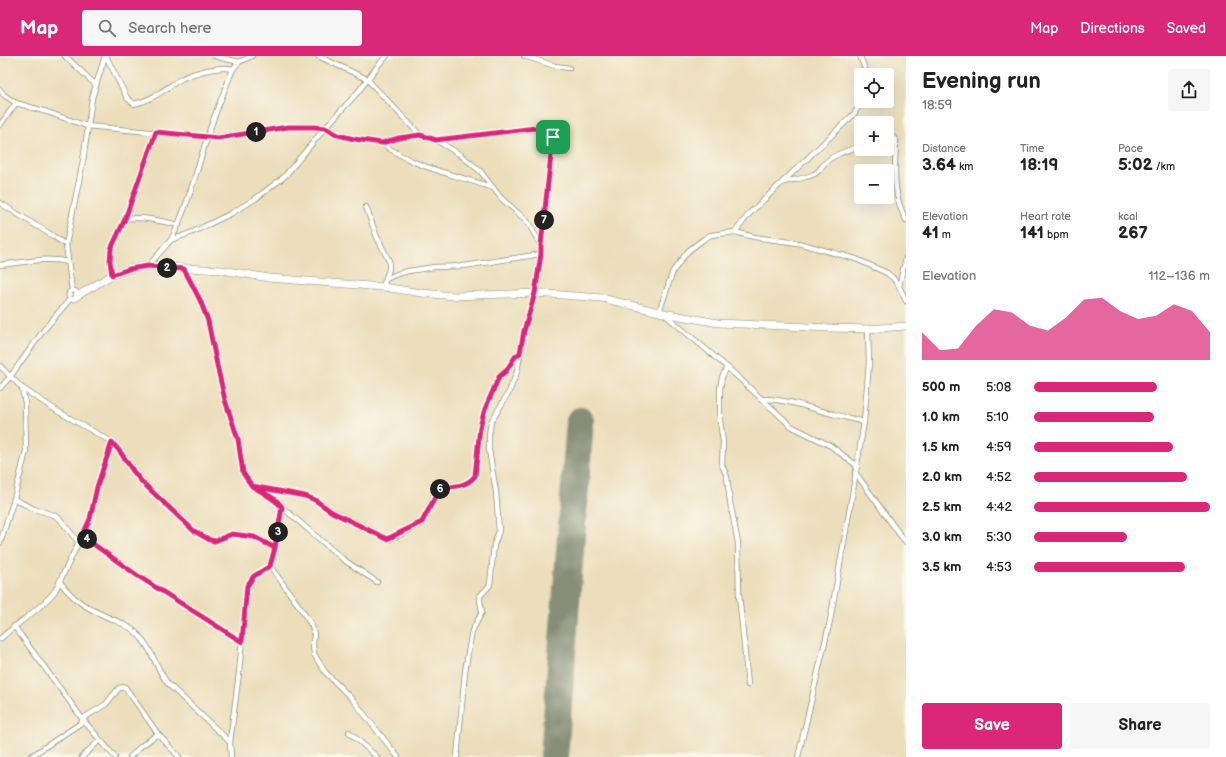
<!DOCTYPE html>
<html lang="en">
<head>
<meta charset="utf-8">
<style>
	:root { --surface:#fff; --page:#f6f6f6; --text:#222; --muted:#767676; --accent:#db2777 }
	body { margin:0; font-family:"Balsamiq Sans",sans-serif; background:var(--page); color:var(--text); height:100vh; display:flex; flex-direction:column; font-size:15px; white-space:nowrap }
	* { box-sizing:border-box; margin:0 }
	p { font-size:13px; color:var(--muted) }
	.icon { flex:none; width:22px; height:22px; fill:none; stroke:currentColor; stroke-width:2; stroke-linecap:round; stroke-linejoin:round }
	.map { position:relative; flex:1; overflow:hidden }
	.sheet { display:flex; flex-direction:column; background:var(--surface); width:320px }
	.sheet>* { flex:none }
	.tools { position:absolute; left:854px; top:12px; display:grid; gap:8px }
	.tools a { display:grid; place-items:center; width:40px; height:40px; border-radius:4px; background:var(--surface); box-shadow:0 4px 16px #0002; font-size:20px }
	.pin { position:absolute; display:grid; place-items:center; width:34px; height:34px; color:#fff; margin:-17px; border-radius:8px; box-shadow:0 2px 6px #0006 }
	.km { position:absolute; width:20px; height:20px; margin:-10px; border-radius:50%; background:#222; color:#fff; font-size:11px; line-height:20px; text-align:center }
	.round { display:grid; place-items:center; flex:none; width:42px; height:42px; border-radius:4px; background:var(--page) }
	.headline { display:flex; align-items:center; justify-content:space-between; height:68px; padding:0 16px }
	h1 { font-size:22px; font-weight:700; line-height:30px }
	.figures { display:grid; grid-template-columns:repeat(3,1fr); gap:6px; height:68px; padding:4px 16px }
	.figures div { display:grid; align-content:center }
	.figures b { font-size:17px; font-weight:700 }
	.figures small { font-size:11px; font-weight:400 }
	.figures p { font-size:11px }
	.chart { height:112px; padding:8px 16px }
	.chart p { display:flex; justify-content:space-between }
	.chart svg { width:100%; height:72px; margin-top:4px; fill:var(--accent); opacity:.7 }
	.action { display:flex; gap:8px; margin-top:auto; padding:8px 16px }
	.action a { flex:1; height:46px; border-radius:4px; background:var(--accent); color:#fff; font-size:16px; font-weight:700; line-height:46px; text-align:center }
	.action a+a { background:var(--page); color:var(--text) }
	ul { padding:0 16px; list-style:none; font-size:13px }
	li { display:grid; grid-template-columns:64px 48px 1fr; align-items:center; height:30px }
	li i { height:10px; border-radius:5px; background:var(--accent) }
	header { display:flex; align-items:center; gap:24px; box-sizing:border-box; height:56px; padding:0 20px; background:var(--accent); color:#fff }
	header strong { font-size:19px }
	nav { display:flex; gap:22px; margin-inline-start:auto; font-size:14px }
	.search { width:280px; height:36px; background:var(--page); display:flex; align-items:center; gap:10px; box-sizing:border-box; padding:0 14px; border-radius:4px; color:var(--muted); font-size:15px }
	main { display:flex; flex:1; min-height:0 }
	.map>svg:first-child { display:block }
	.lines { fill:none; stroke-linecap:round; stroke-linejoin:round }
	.runway { stroke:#868e78; stroke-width:28 }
	.street-casing { stroke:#868e78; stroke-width:6 }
	.secondary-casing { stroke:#868e78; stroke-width:8 }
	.street { stroke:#fff; stroke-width:4.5 }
	.secondary { stroke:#fff; stroke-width:7 }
	.route-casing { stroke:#fff; stroke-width:8 }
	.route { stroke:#db2777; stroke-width:5 }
</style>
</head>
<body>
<header>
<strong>Map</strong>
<div class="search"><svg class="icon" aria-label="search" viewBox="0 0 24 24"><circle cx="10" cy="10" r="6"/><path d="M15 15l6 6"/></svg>Search here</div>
<nav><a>Map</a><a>Directions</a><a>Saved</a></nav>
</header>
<main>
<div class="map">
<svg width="906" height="701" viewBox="0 0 906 701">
	<rect width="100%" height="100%" fill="#fbf7ec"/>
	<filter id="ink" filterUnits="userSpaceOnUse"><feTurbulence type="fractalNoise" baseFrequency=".025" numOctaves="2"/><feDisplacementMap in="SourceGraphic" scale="8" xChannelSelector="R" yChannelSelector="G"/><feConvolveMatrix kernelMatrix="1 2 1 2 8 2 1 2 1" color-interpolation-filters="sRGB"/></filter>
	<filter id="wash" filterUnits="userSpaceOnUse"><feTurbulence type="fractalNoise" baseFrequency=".012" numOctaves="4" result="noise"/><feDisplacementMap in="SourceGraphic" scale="16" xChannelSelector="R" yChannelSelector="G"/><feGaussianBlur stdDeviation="0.9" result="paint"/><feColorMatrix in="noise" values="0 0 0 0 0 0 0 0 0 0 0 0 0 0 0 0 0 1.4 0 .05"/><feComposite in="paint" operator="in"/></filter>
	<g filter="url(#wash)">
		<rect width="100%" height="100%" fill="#ecdebb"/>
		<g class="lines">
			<!-- runway -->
			<polyline class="runway" points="554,701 580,365"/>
		</g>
	</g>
	<g filter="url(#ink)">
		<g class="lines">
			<!-- street casing -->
			<g class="street-casing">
				<g id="street">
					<polyline points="65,0 96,29"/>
					<path d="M106,0L127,42L134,48C153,44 166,32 181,23C190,18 199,16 208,14C217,12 225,11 233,13"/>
					<polyline points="214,0 239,6"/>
					<polyline points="318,0 367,23 420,79 436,84 459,98 472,108 481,116 501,142 527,165 541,189"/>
					<polyline points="524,0 555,10 569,12"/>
					<polyline points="860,0 865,13 866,19"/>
					<polyline points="0,34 4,39 16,47 47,56 87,70 212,82 288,71 315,71 325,72 338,79 354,83 382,87 399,82 420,79"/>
					<polyline points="862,45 854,58 749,158 735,176 754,181 798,187 856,203 887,217 893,222 899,230 906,245"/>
					<polyline points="0,69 16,47"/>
					<path d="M887,81H893L896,85C895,112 892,139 906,164"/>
					<polyline points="436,84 536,73 551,73 553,77 541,189 541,198 535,237 524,275 517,316 509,336 491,366 489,379 489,394 496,436 499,475 494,489 490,529 480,540 480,544 482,556 472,575 468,597 465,616 457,701"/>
					<path d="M382,87C415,113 455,118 493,132"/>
					<path d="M784,126C794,123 805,123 814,118C819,116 821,111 825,107C834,98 849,94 861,90"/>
					<polyline points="0,147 53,180 66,189"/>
					<polyline points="366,151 377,181 389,205 389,213 383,231"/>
					<path d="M125,163C143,160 161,165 179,169"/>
					<path d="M171,184C187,152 196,117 207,82C214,59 224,36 233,13L239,6L252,0"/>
					<path d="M0,209C23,207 46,200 68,206"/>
					<polyline points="148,210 171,184 193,176 232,157 255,143 284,121 325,72 358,36 380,7 387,0"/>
					<polyline points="184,213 200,244 208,265 217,309 225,343 238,383 243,417 252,430 276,444 282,451 275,492 270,510 254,520 247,530 239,617 230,686 231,701"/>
					<polyline points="112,219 110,205 111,193 125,163 156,76"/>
					<polyline points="386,223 397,218 408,215 435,211 464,210 541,198"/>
					<polyline points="899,230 906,202"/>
					<polyline points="72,234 66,189 83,105 92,42 105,0"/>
					<circle cx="73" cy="239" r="4.5"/>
					<polyline points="659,256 673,215 688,195 704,183 711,179 735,176"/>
					<polyline points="664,258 727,311 791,370 831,390 856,409"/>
					<polyline points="0,310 22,332 25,347 26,395 14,443 0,487"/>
					<polyline points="727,311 722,321 720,333 720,365 723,386 722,409 727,421 730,446 738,487 739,538 748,629"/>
					<polyline points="0,332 10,321 43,275 70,243"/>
					<polyline points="22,332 59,356 112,386 121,397 133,415 143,426 194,475 210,484 215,485 232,478 237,478 254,481 275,492"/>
					<path d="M762,343C787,343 809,352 833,358C843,361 854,363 864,366"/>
					<polyline points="855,416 900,479 906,486"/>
					<path d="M255,430L305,440L315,444L332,455L371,474L385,483H390C398,479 418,472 423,465C428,458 432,439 438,434C448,426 464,435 475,419L480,371L485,353L499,321L506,315L515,301L520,297"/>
					<polyline points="14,443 34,453 54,459 59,462 79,487"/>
					<polyline points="282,451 344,504 377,526"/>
					<polyline points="82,480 138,520 242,586"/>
					<polyline points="270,510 299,550 312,570 314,578 313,589 314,598 325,616 353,644 398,701"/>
					<path d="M60,526C73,543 83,550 103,559C113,564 124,567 133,574C151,588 155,611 168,628L230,686"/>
					<polyline points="14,570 84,665 115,701"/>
					<path d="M0,583C18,566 40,554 55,535L90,463L97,431L112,386"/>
					<polyline points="82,663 106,648 119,632 125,631 158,678 179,701"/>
					<polyline points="349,676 377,701"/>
					<polyline points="30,701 84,665"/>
					<polyline points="82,701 100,684"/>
					<polyline points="130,701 140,691 158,678"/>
					<polyline points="798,701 830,565 852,440 864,366 869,307 868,273"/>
				</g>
			</g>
			<!-- secondary casing -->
			<g class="secondary-casing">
				<polyline id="secondary" points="77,240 112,219 129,213 148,210 222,214 269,222 383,231 422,237 454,240 535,237 602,242 663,257 718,267 831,272 868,273 906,270"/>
			</g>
			<!-- street -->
			<use href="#street" class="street"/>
			<!-- secondary -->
			<use href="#secondary" class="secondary"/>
		</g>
	</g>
	<g class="lines" filter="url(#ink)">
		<!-- route casing -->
		<g class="route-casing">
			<path id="route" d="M553,81V74L551,73L536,72L436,84L420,79L399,82L382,87L354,83L338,79L325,72L315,71H288L218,82L156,76L125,163L111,193L110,205L112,219L129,213L148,210L184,213L200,244L208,265L217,309L225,344L238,383L243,417L252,430L276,444L282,451L275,492L270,510L254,520L247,530L242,586L138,520L82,480L90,463L97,431L112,386L121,397L133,415L142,426L194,475L210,484L215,485L232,478L254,481L275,492L282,451C274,442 262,436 252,430L305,440L315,444L332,456L387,483L422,466L439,434C452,429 466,432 475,420L480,371L485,353L499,321L506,315L515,301L520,297L524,275L535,237L541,198V189L553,81"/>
		</g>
		<!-- route -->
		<use href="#route" class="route"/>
	</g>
</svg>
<div class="tools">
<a><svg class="icon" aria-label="locate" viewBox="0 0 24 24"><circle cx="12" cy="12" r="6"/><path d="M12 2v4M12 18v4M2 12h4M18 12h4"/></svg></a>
<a>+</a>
<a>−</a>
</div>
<div class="pin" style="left:553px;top:81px;background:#1e9e55"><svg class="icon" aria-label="arrive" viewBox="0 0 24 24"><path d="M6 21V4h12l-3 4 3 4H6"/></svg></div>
<b class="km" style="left:256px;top:76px">1</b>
<b class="km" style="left:167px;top:212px">2</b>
<b class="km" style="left:278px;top:476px">3</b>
<b class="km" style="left:87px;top:483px">4</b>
<b class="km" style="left:440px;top:433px">6</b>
<b class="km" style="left:544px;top:164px">7</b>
</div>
<section class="sheet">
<div class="headline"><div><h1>Evening run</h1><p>18:59</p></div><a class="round"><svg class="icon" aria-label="share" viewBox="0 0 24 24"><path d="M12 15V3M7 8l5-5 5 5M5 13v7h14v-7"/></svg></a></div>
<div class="figures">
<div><p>Distance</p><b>3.64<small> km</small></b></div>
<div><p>Time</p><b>18:19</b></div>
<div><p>Pace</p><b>5:02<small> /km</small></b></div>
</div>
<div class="figures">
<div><p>Elevation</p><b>41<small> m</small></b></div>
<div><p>Heart rate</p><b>141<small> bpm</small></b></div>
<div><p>kcal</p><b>267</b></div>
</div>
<div class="chart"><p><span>Elevation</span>112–136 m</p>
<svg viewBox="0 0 160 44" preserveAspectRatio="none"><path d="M0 44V27L10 38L20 37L30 23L40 13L50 15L60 23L70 26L80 18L90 7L100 6L110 14L120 19L130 17L140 10L150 14L160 27V44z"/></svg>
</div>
<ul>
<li><b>500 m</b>5:08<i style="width:70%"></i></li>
<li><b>1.0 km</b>5:10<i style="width:68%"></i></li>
<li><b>1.5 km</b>4:59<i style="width:79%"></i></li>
<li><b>2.0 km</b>4:52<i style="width:87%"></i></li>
<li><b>2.5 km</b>4:42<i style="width:100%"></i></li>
<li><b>3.0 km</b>5:30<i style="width:53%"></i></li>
<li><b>3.5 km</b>4:53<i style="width:86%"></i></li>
</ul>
<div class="action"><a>Save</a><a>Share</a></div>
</section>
</main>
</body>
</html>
